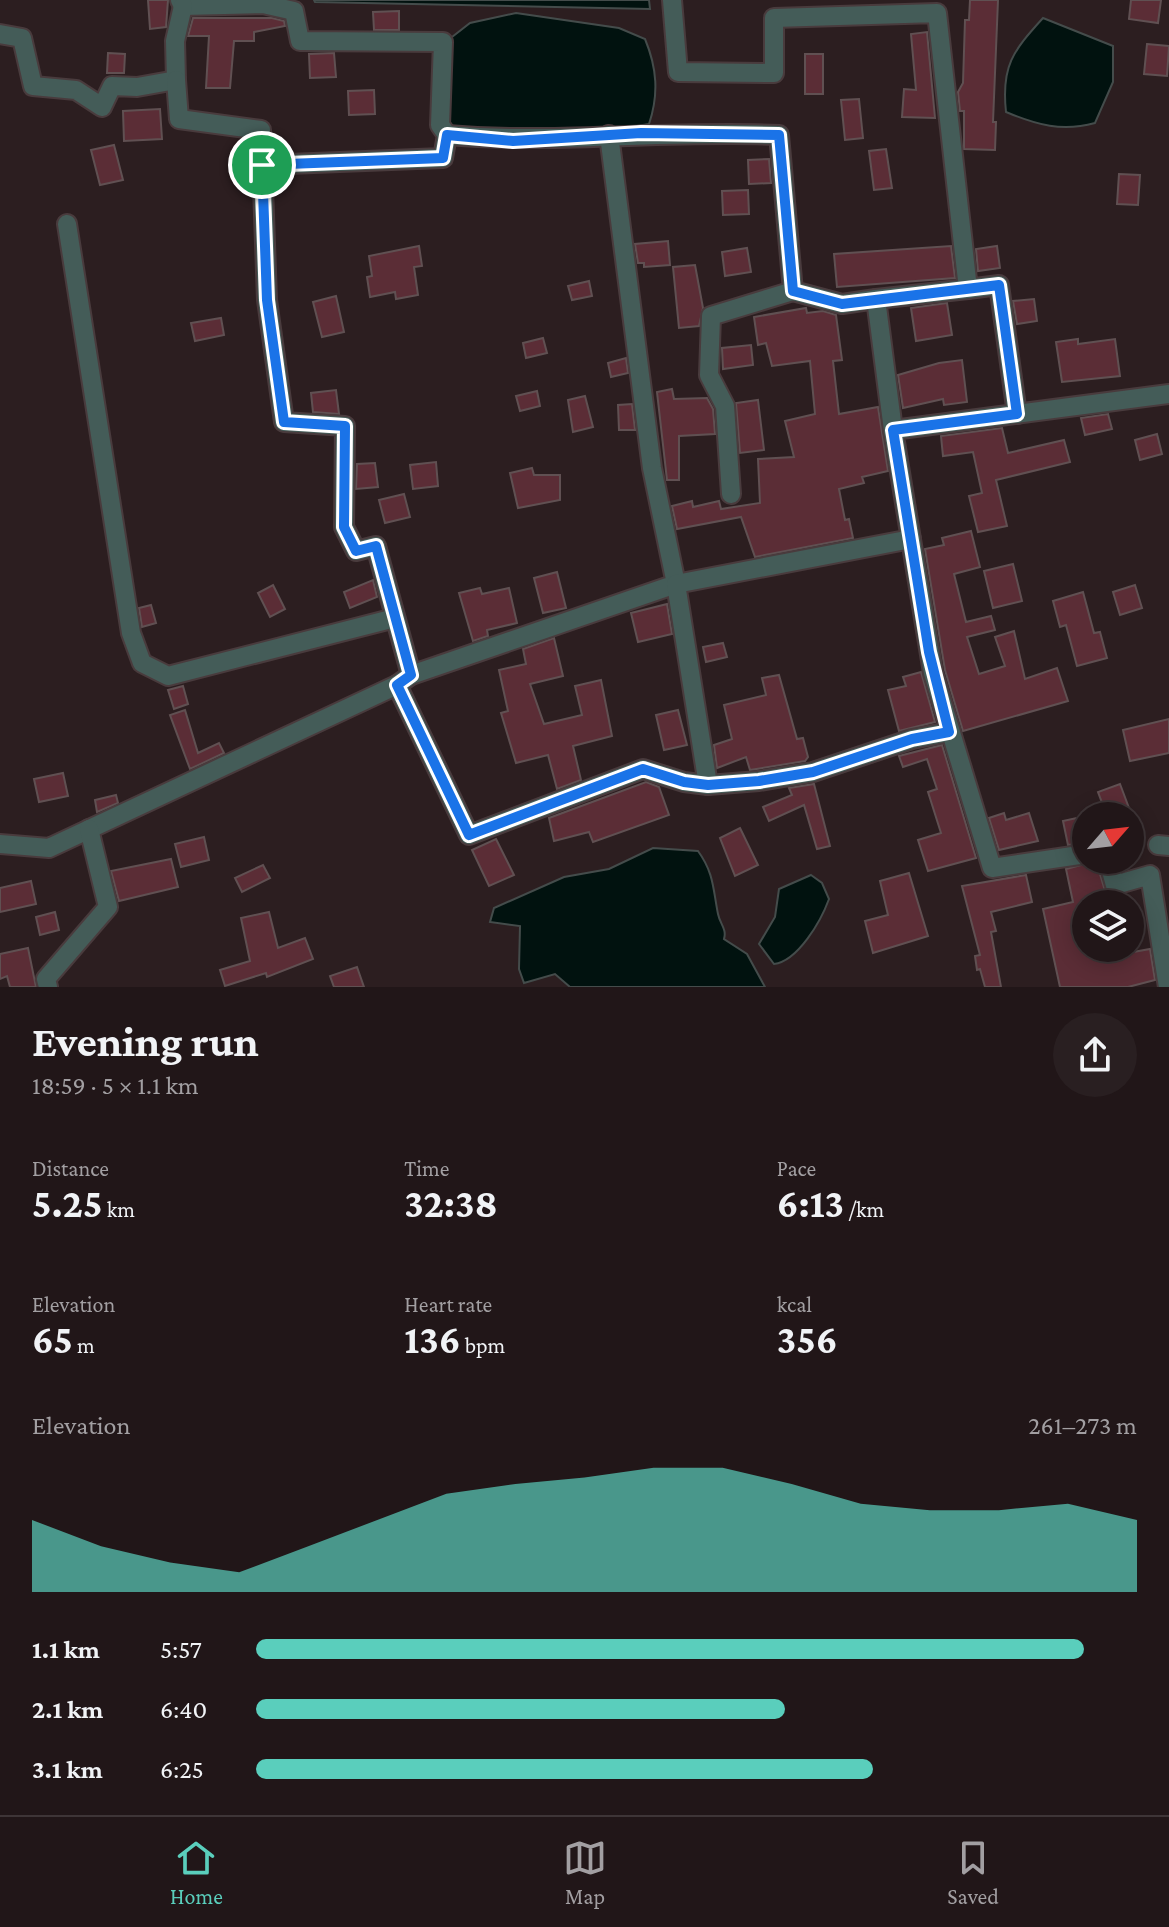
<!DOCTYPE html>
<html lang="en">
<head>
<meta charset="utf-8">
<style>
	:root { --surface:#211618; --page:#291f21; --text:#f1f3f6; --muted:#a29fa2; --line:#3e3537; --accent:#5acebc }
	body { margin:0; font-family:"Crimson Pro",serif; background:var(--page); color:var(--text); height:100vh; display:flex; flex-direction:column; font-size:30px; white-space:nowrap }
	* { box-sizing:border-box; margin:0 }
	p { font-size:26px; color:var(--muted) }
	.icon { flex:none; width:44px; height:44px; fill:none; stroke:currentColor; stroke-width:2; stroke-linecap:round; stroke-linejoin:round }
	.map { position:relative; height:987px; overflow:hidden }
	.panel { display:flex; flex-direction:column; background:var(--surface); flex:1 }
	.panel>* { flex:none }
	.needle { width:52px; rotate:62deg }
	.tools { position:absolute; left:1072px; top:802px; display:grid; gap:16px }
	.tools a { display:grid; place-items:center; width:72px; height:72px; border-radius:50%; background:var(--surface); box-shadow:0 4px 20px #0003,0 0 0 2px var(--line); font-size:40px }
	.pin { position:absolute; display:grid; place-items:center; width:68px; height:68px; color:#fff; margin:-34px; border:4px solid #fff; border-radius:50%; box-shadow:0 2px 8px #0007 }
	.round { display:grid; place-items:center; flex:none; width:84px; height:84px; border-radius:42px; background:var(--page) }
	.summary { display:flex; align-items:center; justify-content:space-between; height:136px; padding:0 32px }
	h1 { font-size:44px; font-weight:700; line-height:60px }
	.stats { display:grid; grid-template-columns:repeat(3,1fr); gap:12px; height:136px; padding:8px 32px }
	.stats div { display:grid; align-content:center }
	.stats b { font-size:40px; font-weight:700 }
	.stats small { font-size:22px; font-weight:400 }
	.stats p { font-size:22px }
	.chart { height:224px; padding:16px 32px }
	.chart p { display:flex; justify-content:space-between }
	.chart svg { width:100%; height:144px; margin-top:8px; fill:var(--accent); opacity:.7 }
	ul { padding:0 32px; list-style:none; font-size:26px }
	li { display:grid; grid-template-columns:128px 96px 1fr; align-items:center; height:60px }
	li i { height:20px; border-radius:10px; background:var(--accent) }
	.tab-bar { display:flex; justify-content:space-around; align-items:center; height:112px; border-top:2px solid var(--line); background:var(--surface); font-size:22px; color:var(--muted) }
	.tab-bar a { display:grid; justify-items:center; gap:4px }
	.tab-bar .selected { color:var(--accent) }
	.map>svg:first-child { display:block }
	.water { fill:#01120f; stroke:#444c4b; stroke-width:2 }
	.building { fill:#5b2d36; stroke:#605052; stroke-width:2 }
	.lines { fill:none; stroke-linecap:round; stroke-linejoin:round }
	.minor-casing { stroke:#493b3d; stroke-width:22 }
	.minor { stroke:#445c58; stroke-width:18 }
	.route-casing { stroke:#fff; stroke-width:16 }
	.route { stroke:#1a73e8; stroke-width:10 }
</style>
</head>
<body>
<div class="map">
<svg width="1169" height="987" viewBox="0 0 1169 987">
	<rect width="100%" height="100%" fill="#2c1e20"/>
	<!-- water -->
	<g class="water">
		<polygon points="314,0 649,0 650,9 315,2"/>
		<path d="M516,13L619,28L645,39C657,68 659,94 649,124C596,134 498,141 447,124L443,88L452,37L470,23Z"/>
		<path d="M1043,18L1113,46V82L1095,123C1062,132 1037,125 1006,112C1001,66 1013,51 1043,18Z"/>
		<path d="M653,848L698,851C714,873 713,889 718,914C720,924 727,929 724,939L747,954L765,987H570L555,974L524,983L519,969L520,926L490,922L494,908L564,877L609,869Z"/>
		<path d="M811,875L822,883L829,899C821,921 798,961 774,964L759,944L775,917L779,889Z"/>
	</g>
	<!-- building -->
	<g class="building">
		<polygon points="148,0 168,0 166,27 150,29"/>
		<polygon points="970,0 998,0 993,122 996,122 995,150 964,149 964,111 960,111 958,92 963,83 965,20 969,20"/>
		<polygon points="1131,0 1161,0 1158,23 1129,19"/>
		<polygon points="399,11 399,30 374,30 373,12"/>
		<polygon points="193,18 272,18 284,21 285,26 254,32 254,41 234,41 230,88 206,88 209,36 188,36"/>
		<polygon points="927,32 935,118 902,117 904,89 916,90 911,34"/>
		<polygon points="1147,44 1169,46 1167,76 1144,74"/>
		<polygon points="108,53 125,54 124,73 107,73"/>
		<polygon points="334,53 336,77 310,78 309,54"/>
		<rect x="805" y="54" width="18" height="40"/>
		<polygon points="374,90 375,114 349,115 348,91"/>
		<polygon points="859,99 863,138 845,140 841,100"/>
		<polygon points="160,109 162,139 124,141 123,111"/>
		<polygon points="114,145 123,180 100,185 91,150"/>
		<polygon points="886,149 892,188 874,190 869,151"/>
		<polygon points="769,159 771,183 749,184 748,160"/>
		<polygon points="1119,174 1140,175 1138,205 1117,204"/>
		<polygon points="748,190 749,214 723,215 722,191"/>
		<polygon points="668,241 670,265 644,267 644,263 638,263 635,244"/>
		<polygon points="419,246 422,266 414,267 418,295 396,299 395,292 370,297 367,277 372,276 369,256"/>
		<polygon points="951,246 955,278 837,287 834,254"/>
		<polygon points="997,246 1000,268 978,271 976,249"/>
		<polygon points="747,248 751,272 725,276 722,252"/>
		<polygon points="695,265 703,308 699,326 679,328 673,267"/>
		<polygon points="589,281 592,296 572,300 568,286"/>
		<polygon points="336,296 344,332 322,337 313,302"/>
		<polygon points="1034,299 1037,321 1017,324 1013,301"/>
		<polygon points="947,303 952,335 916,341 911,308"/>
		<polygon points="806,308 807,313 823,311 836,315 842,360 833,361 839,414 878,407 888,471 862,477 864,483 839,489 845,520 849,519 853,538 755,557 741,517 677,529 672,506 692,501 693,507 719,501 721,509 760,503 758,459 794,457 785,421 815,414 810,361 772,366 766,343 758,345 754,317"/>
		<polygon points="221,318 224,335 195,341 191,323"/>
		<polygon points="543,338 547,353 526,358 523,343"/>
		<polygon points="1078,339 1078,344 1115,339 1120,376 1062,382 1056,342"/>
		<polygon points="751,345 753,365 723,369 722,348"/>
		<polygon points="626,358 628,373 611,377 608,363"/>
		<polygon points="962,360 967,402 944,405 943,399 903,408 898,375 939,363"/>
		<polygon points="672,389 674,399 707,398 713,409 715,434 679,436 679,480 667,480 657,392"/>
		<polygon points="336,390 339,414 313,412 311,393"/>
		<polygon points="537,391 540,406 520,411 516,396"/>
		<polygon points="585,396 593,427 573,432 568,400"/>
		<polygon points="758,400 764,450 740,453 736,403"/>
		<polygon points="632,404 635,430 619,430 618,405"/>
		<polygon points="1108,414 1112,429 1085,435 1081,418"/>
		<polygon points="1002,428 1008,453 1064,440 1070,462 996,480 1007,526 978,532 969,496 982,493 973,452 943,456 941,436"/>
		<polygon points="1157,434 1162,454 1140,460 1135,440"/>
		<polygon points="436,462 438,486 413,489 410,465"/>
		<polygon points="375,463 378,487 356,489 357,464"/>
		<polygon points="532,468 534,475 560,475 560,500 518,508 510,473"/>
		<polygon points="404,494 410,517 385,523 379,500"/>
		<polygon points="971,531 980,567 954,574 966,622 991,616 995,630 967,637 979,674 1005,666 995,637 1014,631 1025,679 1057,668 1068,701 963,731 945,670 925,549 944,545 942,538"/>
		<polygon points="1013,564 1022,601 993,608 984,571"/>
		<polygon points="557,572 566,608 543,613 534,578"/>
		<polygon points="373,580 377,597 350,608 344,592"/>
		<polygon points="273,585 285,609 270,617 258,593"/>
		<polygon points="1135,585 1142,608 1120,615 1113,592"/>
		<polygon points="480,588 482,594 509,588 517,623 487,630 488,636 473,641 459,593"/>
		<polygon points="1083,592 1094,633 1100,632 1107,658 1077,666 1066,625 1060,627 1053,601"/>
		<polygon points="667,604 672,634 638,642 631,613"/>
		<polygon points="151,605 156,623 142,627 139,608"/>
		<polygon points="554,638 563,676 530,684 544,724 582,715 575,686 601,680 612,736 573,746 581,780 557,789 548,755 516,763 501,713 508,711 499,670 526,664 523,649"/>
		<polygon points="723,643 727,657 706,662 703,647"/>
		<polygon points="921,672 935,722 899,731 888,690 906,686 903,677"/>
		<polygon points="779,675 797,739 803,738 808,757 805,761 750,770 746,757 717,768 714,745 732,739 724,705 766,695 762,678"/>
		<polygon points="183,686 188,704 174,709 168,690"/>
		<polygon points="185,710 198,753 219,743 224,753 190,769 170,715"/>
		<polygon points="678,710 687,745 664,750 656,715"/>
		<polygon points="1169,719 1169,753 1130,761 1123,730"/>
		<polygon points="942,745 976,858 928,871 918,840 941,833 928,792 937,789 927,759 903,767 899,756"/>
		<polygon points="63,773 68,796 39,802 34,779"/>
		<polygon points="646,782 659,787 669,815 593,842 589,832 554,841 549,818"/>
		<polygon points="814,784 830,846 817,849 804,805 769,821 763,807 792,795 789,788"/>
		<polygon points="1120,784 1132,816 1107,816 1098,792"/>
		<polygon points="116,795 118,803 97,812 95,800"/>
		<polygon points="1004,813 1006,820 1029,813 1038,841 999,850 989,818"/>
		<polygon points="1086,816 1086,842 1068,845 1063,821"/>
		<polygon points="740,828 758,865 735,876 720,838"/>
		<polygon points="204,837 209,860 181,867 175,844"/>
		<polygon points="496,839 514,875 489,886 472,850"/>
		<polygon points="171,859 178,887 119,901 111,871"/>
		<polygon points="1096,861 1109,904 1086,904 1086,948 1121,948 1122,954 1150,949 1155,980 1128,987 1060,987 1043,909 1073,902 1066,869"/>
		<polygon points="263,865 270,878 242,892 235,878"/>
		<polygon points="909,873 928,936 873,953 865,921 888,915 880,881"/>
		<polygon points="1026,875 1032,902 991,912 996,931 991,932 1001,987 985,987 980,969 977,970 975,956 980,955 962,886"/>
		<polygon points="31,881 36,904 0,912 0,888"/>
		<polygon points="55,912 59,930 40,935 36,917"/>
		<polygon points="269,912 278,948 305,938 313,959 267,977 266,973 225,986 220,970 250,961 241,918"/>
		<polygon points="28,948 36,987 10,987 7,976 0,979 0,954"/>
		<polygon points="357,967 364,987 334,987 330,976"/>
	</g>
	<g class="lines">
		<!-- minor casing -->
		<g class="minor-casing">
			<g id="minor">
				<polyline points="180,0 183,6 263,4 294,11 300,41 443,42 440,125 447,135 443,158 262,165"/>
				<polyline points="672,0 678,72 774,73 774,18 937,13 968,289 999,285 1017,414"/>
				<polyline points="0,34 22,38 33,86 76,90 102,107 112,86 137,87 176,80 175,41 183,6"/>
				<polyline points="176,80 179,119 261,130 267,300 284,422 345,426 344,527 356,551 376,546 411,675 397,685 469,835 643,769 684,782 708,785 759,781 813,772 912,739 949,732"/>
				<path d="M447,135C557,144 668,130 779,135L793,291L842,304L876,299L893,430"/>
				<polyline points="67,224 131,633 142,663 168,676 395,618"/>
				<polyline points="876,299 968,289"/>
				<polyline points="731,494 725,406 709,375 711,316 793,291"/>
				<polyline points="411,675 676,584 652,468 609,135"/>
				<polyline points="708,785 676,584 911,539"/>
				<polyline points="0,844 49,848 397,685"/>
				<polyline points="1158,845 1169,846"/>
				<polyline points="1086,854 992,868 933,673 893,430 1169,394"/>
				<polyline points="1108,860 1115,885 1150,875 1168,987"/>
				<polyline points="48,987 46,979 108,907 89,829"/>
			</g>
		</g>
		<!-- minor -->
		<use href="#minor" class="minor"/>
	</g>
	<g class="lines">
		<!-- route casing -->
		<g class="route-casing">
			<polygon id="route" points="641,133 779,135 793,291 842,304 999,285 1017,414 893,430 929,652 949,732 912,739 813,772 759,781 708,785 684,782 643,769 469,835 397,685 411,675 376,546 356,551 344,527 345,426 284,422 267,300 262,165 443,158 447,135 513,141"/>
		</g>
		<!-- route -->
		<use href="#route" class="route"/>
	</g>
</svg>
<div class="tools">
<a><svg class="needle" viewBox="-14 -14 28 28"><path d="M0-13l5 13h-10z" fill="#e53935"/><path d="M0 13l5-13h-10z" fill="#a29fa2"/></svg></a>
<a><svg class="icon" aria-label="layers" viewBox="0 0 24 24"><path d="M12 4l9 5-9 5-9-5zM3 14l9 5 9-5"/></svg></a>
</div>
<div class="pin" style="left:262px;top:165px;background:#1e9e55"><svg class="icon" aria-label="arrive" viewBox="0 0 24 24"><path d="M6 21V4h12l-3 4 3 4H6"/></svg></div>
</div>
<section class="panel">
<div class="summary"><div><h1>Evening run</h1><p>18:59 · 5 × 1.1 km</p></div><a class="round"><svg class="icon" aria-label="share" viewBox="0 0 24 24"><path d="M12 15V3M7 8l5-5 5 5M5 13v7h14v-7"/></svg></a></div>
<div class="stats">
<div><p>Distance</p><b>5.25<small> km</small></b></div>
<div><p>Time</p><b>32:38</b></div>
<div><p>Pace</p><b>6:13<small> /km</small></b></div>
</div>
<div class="stats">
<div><p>Elevation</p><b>65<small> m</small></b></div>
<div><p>Heart rate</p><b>136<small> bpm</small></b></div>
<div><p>kcal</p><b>356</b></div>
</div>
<div class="chart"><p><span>Elevation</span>261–273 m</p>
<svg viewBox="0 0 160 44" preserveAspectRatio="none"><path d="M0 44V22L10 30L20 35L30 38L40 30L50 22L60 14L70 11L80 9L90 6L100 6L110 11L120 17L130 19L140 19L150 17L160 22V44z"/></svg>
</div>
<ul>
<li><b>1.1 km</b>5:57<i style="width:94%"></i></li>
<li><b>2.1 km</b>6:40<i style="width:60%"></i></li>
<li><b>3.1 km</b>6:25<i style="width:70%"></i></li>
</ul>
</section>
<nav class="tab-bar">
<a class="selected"><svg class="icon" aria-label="home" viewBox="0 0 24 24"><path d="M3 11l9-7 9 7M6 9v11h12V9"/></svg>Home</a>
<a><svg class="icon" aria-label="map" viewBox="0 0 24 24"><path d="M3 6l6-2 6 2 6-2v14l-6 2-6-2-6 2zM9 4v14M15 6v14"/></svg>Map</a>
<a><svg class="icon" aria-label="saved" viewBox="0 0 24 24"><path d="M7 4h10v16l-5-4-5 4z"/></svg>Saved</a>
</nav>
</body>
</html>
